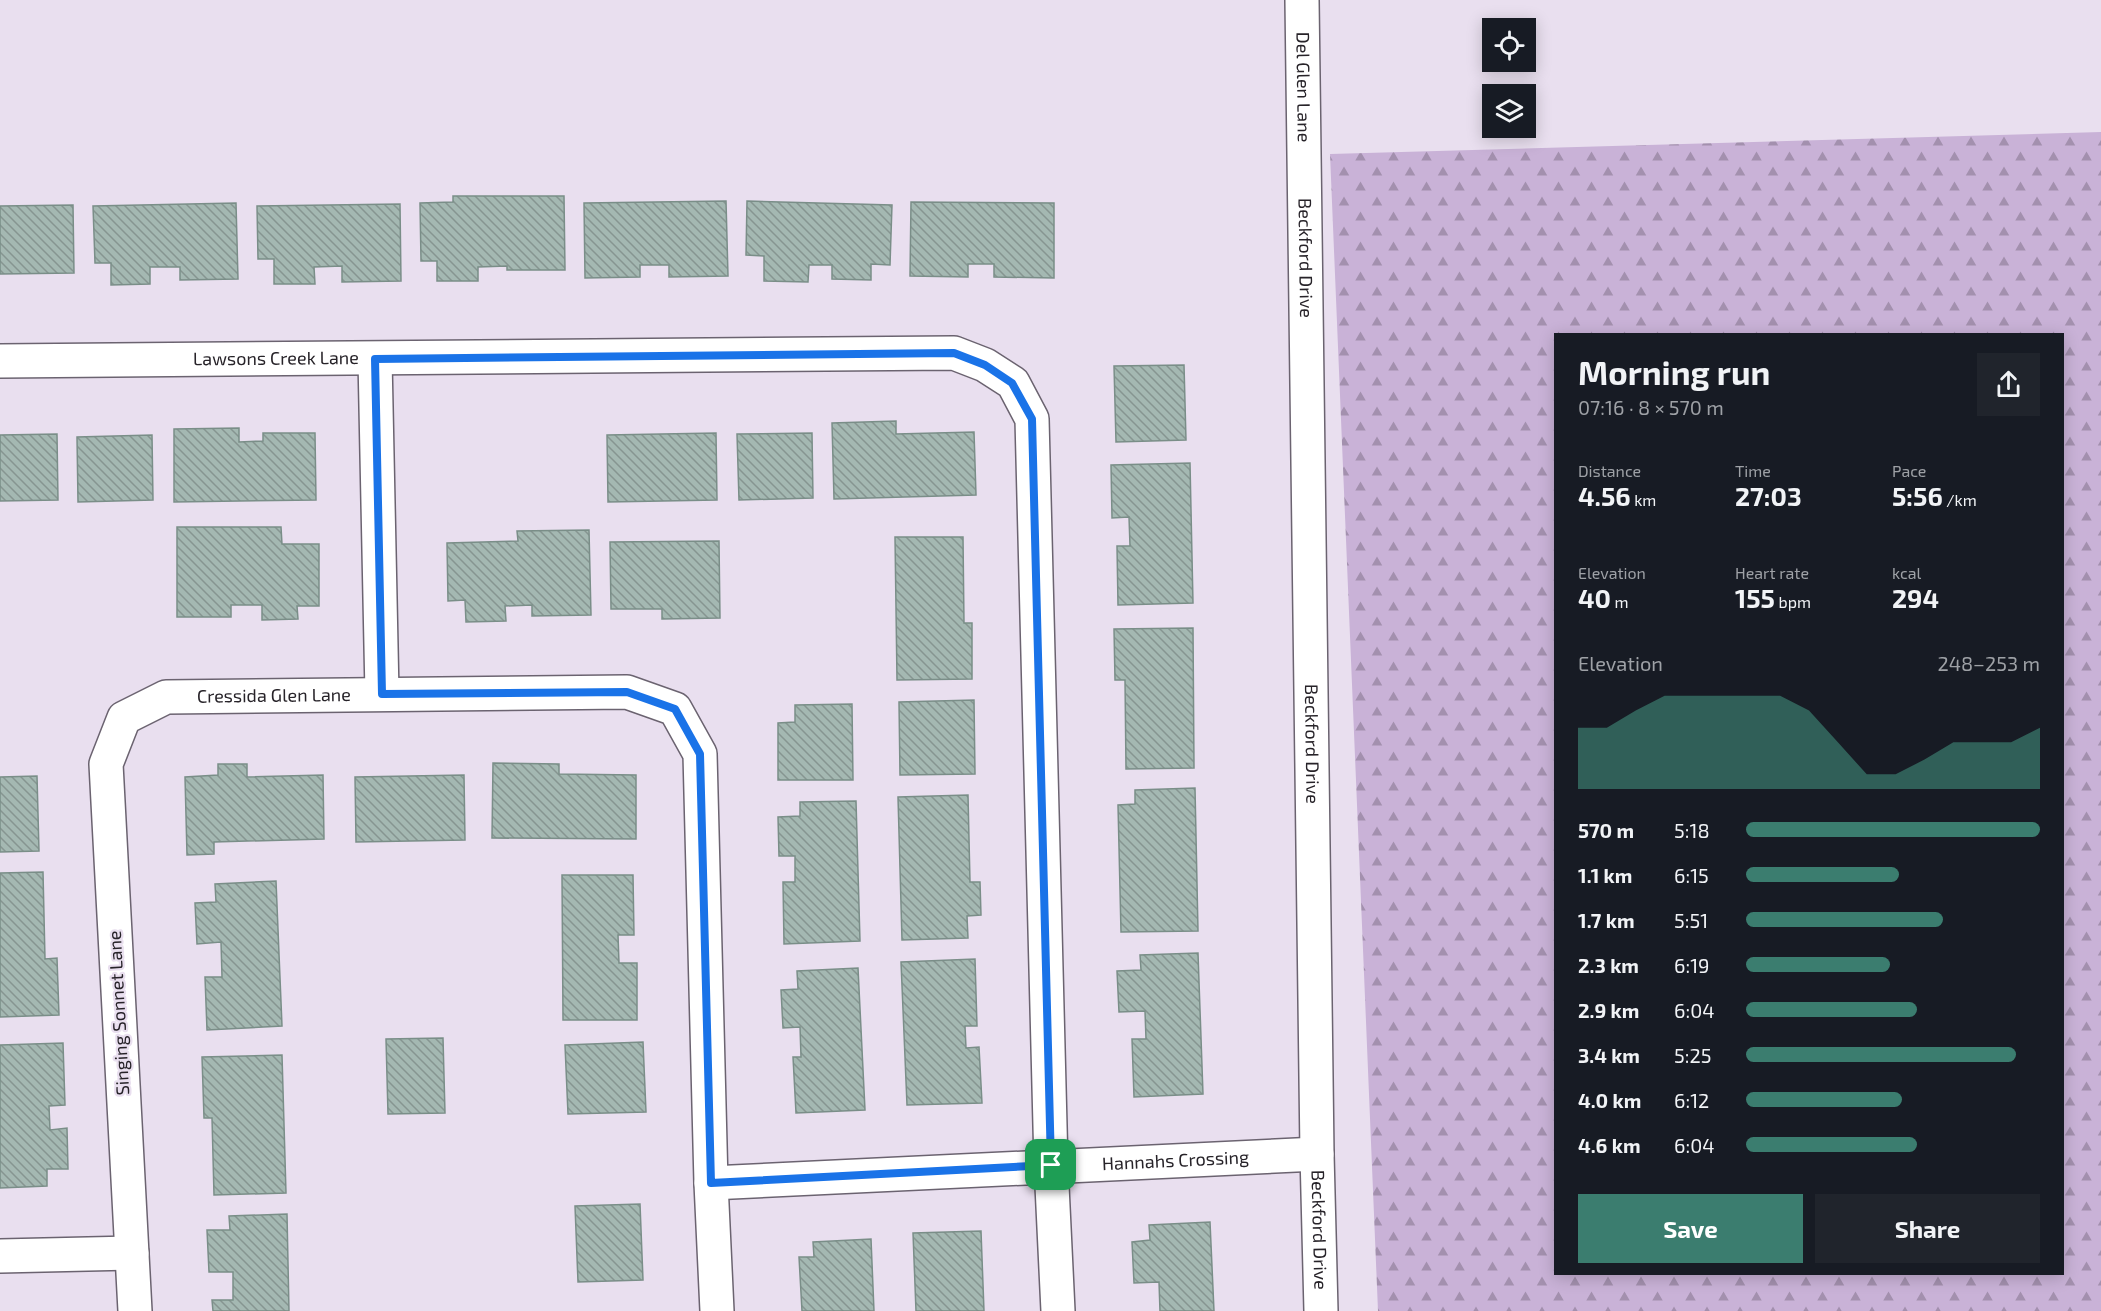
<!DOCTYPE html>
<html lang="en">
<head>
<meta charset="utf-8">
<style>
	:root { --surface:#171b24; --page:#20242c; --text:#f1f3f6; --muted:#9ea1a6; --accent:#3b7d6f }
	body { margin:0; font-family:"Exo 2",sans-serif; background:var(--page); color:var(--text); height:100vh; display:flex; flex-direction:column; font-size:22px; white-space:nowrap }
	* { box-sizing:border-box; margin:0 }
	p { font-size:20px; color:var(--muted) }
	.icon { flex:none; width:33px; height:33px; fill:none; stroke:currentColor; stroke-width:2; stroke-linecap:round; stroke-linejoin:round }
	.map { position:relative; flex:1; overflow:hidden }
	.sheet { position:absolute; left:1554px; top:333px; width:510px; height:942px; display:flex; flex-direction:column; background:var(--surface); border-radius:0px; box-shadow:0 3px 15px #0003 }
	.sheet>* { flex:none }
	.controls { position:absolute; left:1482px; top:18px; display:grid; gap:12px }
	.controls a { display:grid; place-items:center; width:54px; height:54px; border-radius:0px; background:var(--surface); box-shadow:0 3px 15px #0003; font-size:30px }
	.pin { position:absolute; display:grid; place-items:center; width:51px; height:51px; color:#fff; margin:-26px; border-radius:12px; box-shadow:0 3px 9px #0006 }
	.round { display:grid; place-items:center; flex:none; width:63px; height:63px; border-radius:0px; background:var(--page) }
	.headline { display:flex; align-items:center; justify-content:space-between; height:102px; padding:0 24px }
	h1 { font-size:33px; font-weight:700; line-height:45px }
	.figures { display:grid; grid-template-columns:repeat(3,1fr); gap:9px; height:102px; padding:6px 24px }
	.figures div { display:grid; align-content:center }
	.figures b { font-size:26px; font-weight:700 }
	.figures small { font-size:16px; font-weight:400 }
	.figures p { font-size:16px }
	.chart { height:168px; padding:12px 24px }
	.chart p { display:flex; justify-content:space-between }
	.chart svg { width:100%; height:108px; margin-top:6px; fill:var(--accent); opacity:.7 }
	.primary-button { display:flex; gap:12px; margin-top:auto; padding:12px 24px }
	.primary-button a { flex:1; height:69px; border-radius:0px; background:var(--accent); color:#fff; font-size:24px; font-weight:700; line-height:69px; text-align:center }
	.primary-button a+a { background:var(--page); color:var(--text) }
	ul { padding:0 24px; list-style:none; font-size:20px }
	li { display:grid; grid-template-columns:96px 72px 1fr; align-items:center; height:45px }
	li i { height:15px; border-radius:8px; background:var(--accent) }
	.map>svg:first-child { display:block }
	.forest { fill:url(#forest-firs); fill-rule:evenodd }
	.building { fill:url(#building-back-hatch); stroke:#7a8e88; stroke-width:1.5 }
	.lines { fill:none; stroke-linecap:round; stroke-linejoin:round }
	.minor-casing { stroke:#6b6370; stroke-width:36 }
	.minor { stroke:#fff; stroke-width:33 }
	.route-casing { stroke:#fff; stroke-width:12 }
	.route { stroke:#1a73e8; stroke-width:8 }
	.labels { text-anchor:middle; stroke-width:4.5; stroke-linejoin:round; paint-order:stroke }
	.street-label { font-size:18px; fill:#272329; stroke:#e9dfef }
</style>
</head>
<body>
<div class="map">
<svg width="2101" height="1311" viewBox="0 0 2101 1311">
	<defs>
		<pattern id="forest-firs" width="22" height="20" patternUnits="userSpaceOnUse" patternTransform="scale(1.5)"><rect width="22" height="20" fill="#c9b2d7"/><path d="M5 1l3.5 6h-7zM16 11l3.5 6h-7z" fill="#a390ae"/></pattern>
		<pattern id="building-back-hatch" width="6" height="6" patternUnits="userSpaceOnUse" patternTransform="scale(1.5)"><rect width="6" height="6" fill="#a4b8b2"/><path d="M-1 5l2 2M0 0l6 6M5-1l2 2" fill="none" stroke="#869591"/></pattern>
	</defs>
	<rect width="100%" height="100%" fill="#e9dfef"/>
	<!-- forest -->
	<path class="forest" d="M2101,132V1311H1378L1330,154ZM1556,334H2062V1274H1556Z"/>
	<!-- building -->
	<g class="building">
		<polygon points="453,196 564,196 565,270 507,270 507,266 478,267 478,281 437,281 437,261 421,261 420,203 453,202"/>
		<polygon points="726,201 728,276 669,277 669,265 640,265 640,277 585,278 584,203"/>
		<polygon points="747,201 892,205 890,265 871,264 871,280 832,279 832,265 809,265 808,282 764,281 764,256 746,255"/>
		<polygon points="911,202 1054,203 1054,278 994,277 994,264 968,264 968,277 910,276"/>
		<polygon points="236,203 238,279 180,280 180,267 150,267 150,284 111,285 111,263 95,263 93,206"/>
		<polygon points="400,204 401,281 342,282 342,266 314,267 315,284 274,284 274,259 258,259 257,206"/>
		<polygon points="73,205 74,273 0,274 0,206"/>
		<polygon points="1184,365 1186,440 1116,442 1114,366"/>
		<polygon points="896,421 896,434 974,432 976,495 834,499 832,423"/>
		<polygon points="239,428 239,442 263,441 263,433 315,433 316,500 174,502 174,429"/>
		<polygon points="716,433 717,500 608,502 607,435"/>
		<polygon points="812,433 813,498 739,500 737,434"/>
		<polygon points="57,434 58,500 0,501 0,435"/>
		<polygon points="152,435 153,500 78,502 77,437"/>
		<polygon points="1190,463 1193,603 1118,605 1117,546 1130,546 1129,517 1112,518 1111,465"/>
		<polygon points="177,527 281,527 282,544 319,544 319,606 297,606 298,619 262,620 262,605 231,605 231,617 177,617"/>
		<polygon points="589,530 591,615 532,616 532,605 505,606 506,621 466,622 465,600 448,601 447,543 518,541 517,531"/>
		<polygon points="895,537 963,537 964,623 972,623 972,679 897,680"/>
		<polygon points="719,541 720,618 662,619 662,609 611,609 610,542"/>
		<polygon points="1193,628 1194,768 1126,769 1125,680 1115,680 1114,629"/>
		<polygon points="974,700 975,774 900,775 899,702"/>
		<polygon points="852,704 853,780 778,780 778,723 795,722 795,705"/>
		<polygon points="493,763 559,764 559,774 636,775 636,839 492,838"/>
		<polygon points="218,764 247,764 247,777 323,775 324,839 214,842 214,854 187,855 185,777 218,775"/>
		<polygon points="464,775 465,840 356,842 355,777"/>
		<polygon points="37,776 39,851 0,852 0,777"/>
		<polygon points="1195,788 1198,931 1121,932 1118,805 1135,804 1135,790"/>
		<polygon points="968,795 970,882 980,882 981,915 967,916 968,938 902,940 898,797"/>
		<polygon points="856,801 860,941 784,944 783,882 795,882 795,856 779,856 778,817 800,816 800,802"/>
		<polygon points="43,872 45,959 57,958 59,1015 0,1017 0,873"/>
		<polygon points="562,875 633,875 634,935 618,935 619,963 637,963 637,1020 563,1020"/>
		<polygon points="276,881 282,1026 207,1030 205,977 222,977 221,942 197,944 195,903 216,902 215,884"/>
		<polygon points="1198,953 1203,1094 1134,1097 1132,1039 1146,1039 1145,1011 1119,1012 1117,971 1141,970 1140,955"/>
		<polygon points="975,959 977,1026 965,1026 966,1048 979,1047 982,1103 907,1105 901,962"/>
		<polygon points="858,968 865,1110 796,1113 793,1057 801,1057 800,1027 783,1028 781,990 798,989 797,971"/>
		<polygon points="443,1038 445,1113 388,1114 386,1039"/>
		<polygon points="643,1042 646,1112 568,1114 565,1045"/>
		<polygon points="63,1043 65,1105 49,1106 50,1130 67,1128 68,1169 47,1169 47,1186 0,1188 0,1045"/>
		<polygon points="282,1055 286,1193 214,1195 212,1118 204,1118 202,1057"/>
		<polygon points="640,1204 643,1280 578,1282 575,1206"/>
		<polygon points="287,1214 289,1311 213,1311 212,1300 233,1300 233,1272 209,1272 207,1230 230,1230 229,1216"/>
		<polygon points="1210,1222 1214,1311 1160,1311 1159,1282 1134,1283 1132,1242 1150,1240 1149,1225"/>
		<polygon points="981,1231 984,1311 916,1311 913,1233"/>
		<polygon points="871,1239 874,1311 802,1311 799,1257 814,1257 813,1242"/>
	</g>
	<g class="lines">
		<!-- minor casing -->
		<g class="minor-casing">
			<g id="minor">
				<path id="s1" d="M1302,0L1317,1154L1321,1311"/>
				<polyline points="375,359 382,694"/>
				<path id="s2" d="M0,361L954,353L985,365L1013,383L1032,419L1051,1165L1058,1311"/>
				<path id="s3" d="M711,1183L1317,1154"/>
				<polyline points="0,1256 132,1253"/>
				<path id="s4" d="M135,1311L106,764L124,718L166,697L627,692L675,709L700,754L711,1183L717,1311"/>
			</g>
		</g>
		<!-- minor -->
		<use href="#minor" class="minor"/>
	</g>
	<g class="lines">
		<!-- route casing -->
		<g class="route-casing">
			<polygon id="route" points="954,353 985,365 1012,383 1032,419 1051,1165 711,1183 700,754 675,709 627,692 382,694 375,359"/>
		</g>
		<!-- route -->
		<use href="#route" class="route"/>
	</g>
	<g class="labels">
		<!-- street labels -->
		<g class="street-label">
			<text dy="6" stroke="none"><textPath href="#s1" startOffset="87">Del Glen Lane</textPath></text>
			<text dy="6" stroke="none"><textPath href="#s1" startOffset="258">Beckford Drive</textPath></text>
			<text dy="6" stroke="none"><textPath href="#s2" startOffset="276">Lawsons Creek Lane</textPath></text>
			<text dy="6" stroke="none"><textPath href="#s4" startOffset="752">Cressida Glen Lane</textPath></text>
			<text dy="6" stroke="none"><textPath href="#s1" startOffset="744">Beckford Drive</textPath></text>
			<text transform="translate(119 1013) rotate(-93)" y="6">Singing Sonnet Lane</text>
			<text dy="6" stroke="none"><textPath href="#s3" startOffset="465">Hannahs Crossing</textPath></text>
			<text dy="6" stroke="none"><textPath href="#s1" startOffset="1230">Beckford Drive</textPath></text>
		</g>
	</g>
</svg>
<div class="controls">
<a><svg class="icon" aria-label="locate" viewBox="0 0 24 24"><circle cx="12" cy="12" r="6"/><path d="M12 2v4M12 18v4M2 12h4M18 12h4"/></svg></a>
<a><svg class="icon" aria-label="layers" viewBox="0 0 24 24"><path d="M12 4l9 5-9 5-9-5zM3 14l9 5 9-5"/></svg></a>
</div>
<div class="pin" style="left:1051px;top:1165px;background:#1e9e55"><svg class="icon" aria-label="arrive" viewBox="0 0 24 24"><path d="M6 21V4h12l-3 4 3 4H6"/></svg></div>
<section class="sheet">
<div class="headline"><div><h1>Morning run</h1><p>07:16 · 8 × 570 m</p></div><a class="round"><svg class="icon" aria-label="share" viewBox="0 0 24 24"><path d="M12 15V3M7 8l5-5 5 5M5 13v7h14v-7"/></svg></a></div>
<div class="figures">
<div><p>Distance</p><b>4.56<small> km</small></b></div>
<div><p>Time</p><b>27:03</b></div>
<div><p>Pace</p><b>5:56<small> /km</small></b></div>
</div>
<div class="figures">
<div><p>Elevation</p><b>40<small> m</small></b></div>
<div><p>Heart rate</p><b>155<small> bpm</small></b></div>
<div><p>kcal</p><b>294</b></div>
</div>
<div class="chart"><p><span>Elevation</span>248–253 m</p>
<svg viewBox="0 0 160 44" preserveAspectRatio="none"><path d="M0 44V19L10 19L20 12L30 6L40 6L50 6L60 6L70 6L80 12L90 25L100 38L110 38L120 32L130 25L140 25L150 25L160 19V44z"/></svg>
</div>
<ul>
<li><b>570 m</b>5:18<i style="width:100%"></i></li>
<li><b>1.1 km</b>6:15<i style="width:52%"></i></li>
<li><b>1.7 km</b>5:51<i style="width:67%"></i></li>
<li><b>2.3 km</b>6:19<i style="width:49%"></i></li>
<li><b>2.9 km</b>6:04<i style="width:58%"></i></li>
<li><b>3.4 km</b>5:25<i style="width:92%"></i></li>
<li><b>4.0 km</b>6:12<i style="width:53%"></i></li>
<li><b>4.6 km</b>6:04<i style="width:58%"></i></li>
</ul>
<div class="primary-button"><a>Save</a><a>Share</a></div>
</section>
</div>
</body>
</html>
